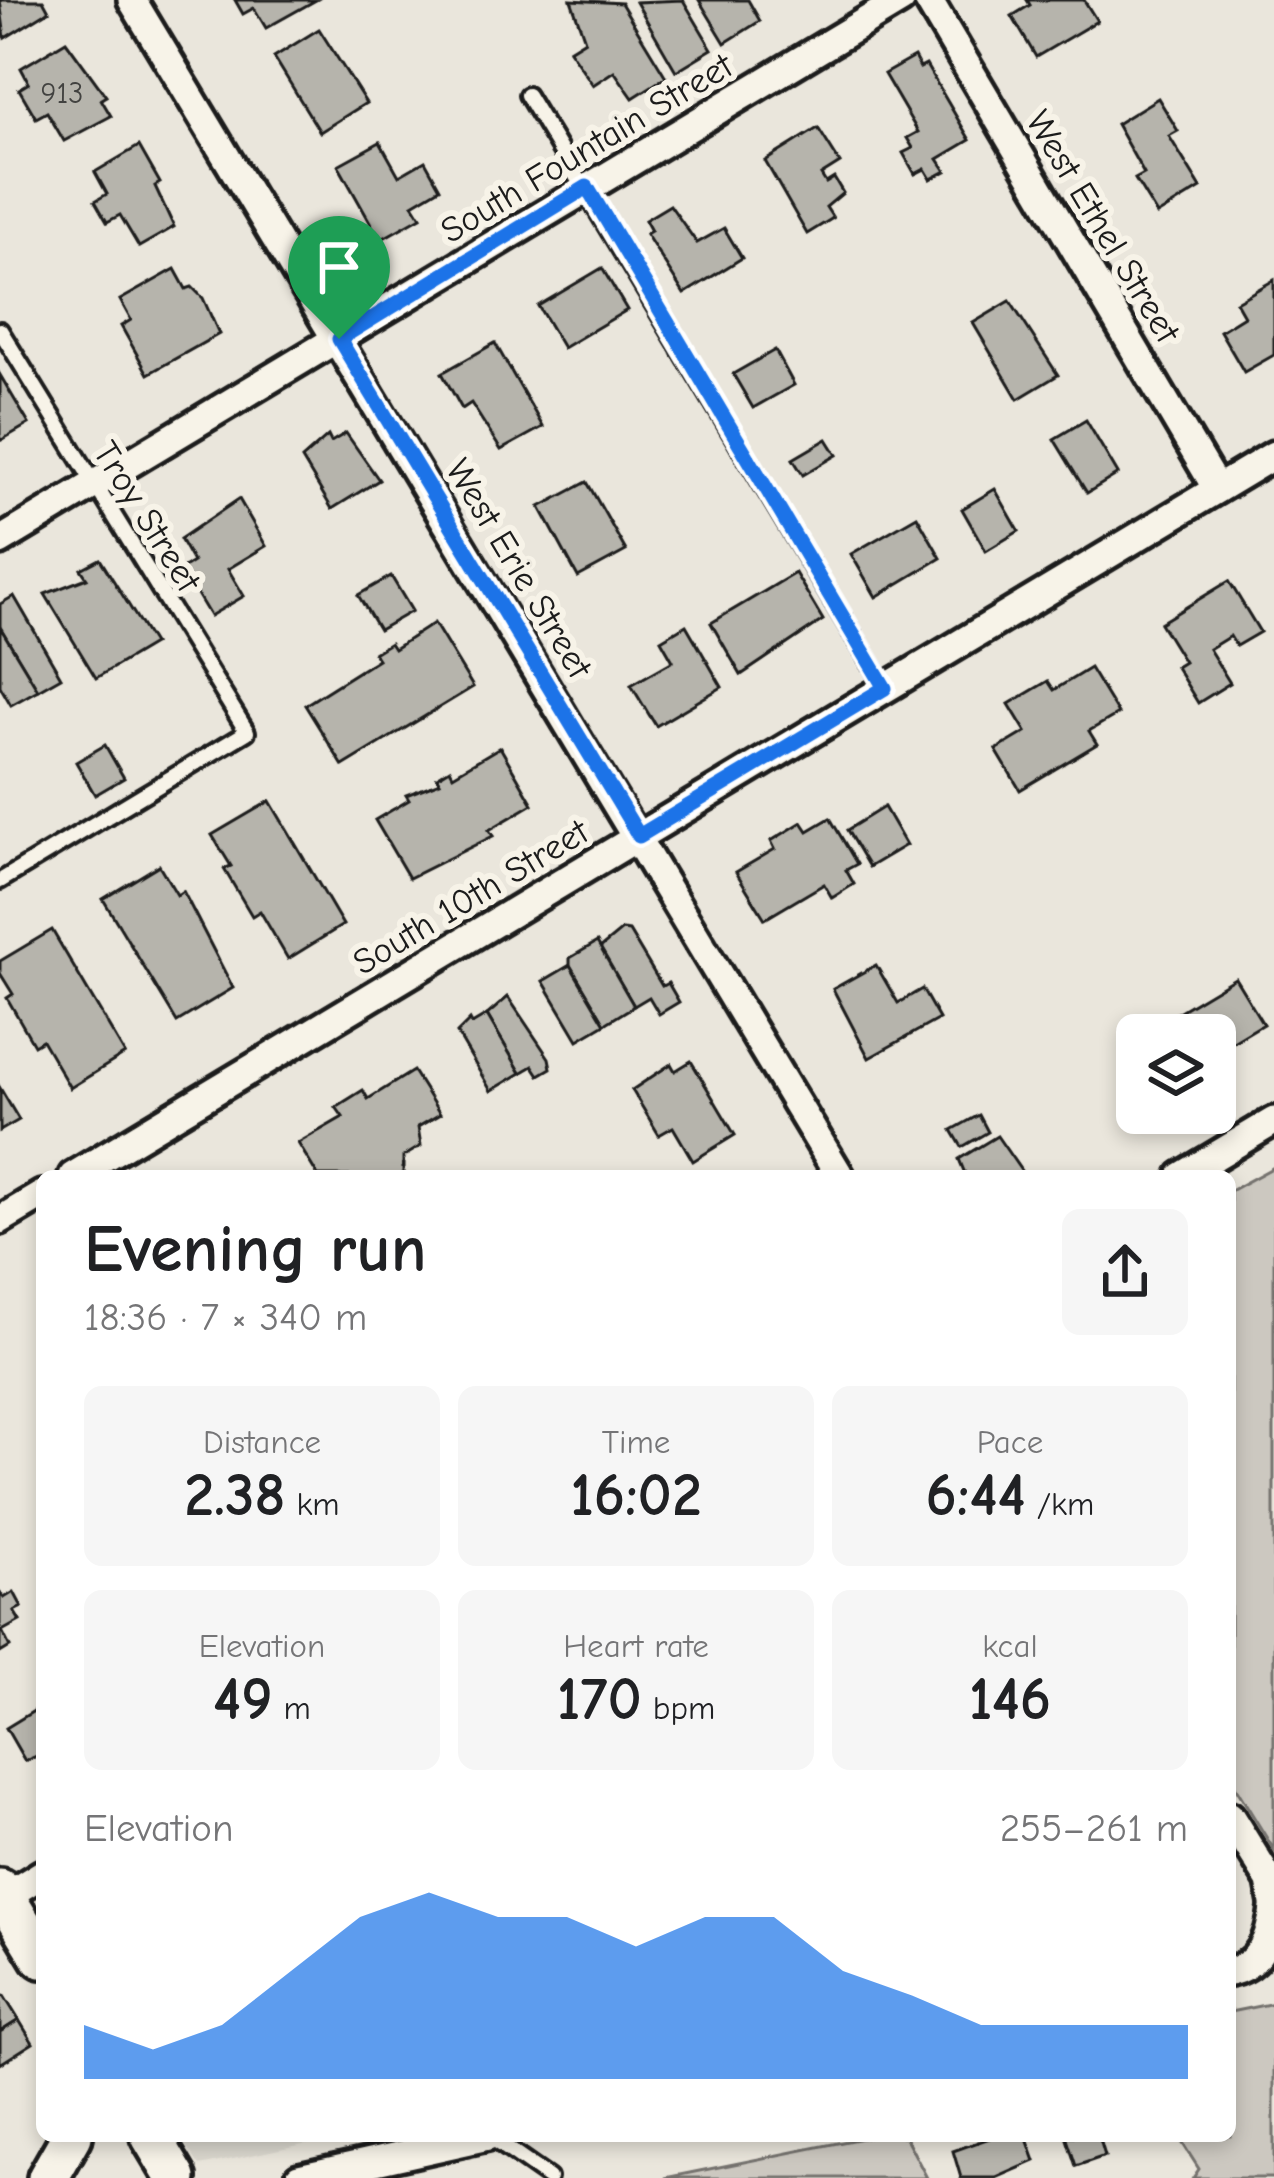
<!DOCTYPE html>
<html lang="en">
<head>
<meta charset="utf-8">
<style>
	:root { --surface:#fff; --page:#f6f6f6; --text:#202124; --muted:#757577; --accent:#1a73e8 }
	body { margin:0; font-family:"Comic Neue",sans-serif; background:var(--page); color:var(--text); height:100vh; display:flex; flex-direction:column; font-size:45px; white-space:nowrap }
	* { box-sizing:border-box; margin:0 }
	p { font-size:39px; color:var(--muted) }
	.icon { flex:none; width:66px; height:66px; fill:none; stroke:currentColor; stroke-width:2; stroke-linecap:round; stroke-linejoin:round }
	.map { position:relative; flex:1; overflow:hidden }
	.details { position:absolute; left:36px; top:1170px; width:1200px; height:972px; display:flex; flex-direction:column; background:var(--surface); border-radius:18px; box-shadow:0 6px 18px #0003 }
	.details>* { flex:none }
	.controls { position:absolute; left:1116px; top:1014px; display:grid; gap:24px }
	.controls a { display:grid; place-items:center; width:120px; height:120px; border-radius:18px; background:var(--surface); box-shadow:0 6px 18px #0003; font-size:60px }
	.pin { position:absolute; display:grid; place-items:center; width:102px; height:102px; color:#fff; margin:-123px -51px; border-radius:50% 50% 50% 0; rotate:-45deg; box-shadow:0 0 12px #0007 }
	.pin .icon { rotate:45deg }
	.round { display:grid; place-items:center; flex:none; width:126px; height:126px; border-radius:18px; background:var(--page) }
	.overview { display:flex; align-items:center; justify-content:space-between; height:204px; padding:0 48px }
	h1 { font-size:66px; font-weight:600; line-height:90px }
	.figures { display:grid; grid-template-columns:repeat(3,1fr); gap:18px; height:204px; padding:12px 48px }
	.figures div { display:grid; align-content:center; border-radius:18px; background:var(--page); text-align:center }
	.figures b { font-size:60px; font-weight:600 }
	.figures small { font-size:33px; font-weight:400 }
	.figures p { font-size:33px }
	.chart { height:336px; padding:24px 48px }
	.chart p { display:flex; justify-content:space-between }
	.chart svg { width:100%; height:216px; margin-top:12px; fill:var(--accent); opacity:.7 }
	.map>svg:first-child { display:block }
	.built { fill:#dad7ce }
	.green { fill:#ccc8c0; stroke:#74726e; stroke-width:3 }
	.building { fill:#b6b4ac; stroke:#1c1c1c; stroke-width:3 }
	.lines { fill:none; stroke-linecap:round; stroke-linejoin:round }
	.lane-casing { stroke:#1c1c1c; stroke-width:22 }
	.street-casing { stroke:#1c1c1c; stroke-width:36 }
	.secondary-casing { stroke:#1c1c1c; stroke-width:48 }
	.lane { stroke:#f7f3e8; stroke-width:14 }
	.street { stroke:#f7f3e8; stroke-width:27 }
	.secondary { stroke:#f7f3e8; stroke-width:39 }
	.route-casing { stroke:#fff; stroke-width:24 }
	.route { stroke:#1a73e8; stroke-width:15 }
	.labels { text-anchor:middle; stroke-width:12; stroke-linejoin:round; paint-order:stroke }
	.number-label { font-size:30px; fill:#424240 }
	.street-label { font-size:36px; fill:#1c1c1c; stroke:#f7f3e8 }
</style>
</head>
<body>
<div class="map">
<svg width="1274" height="2178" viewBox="0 0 1274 2178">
	<rect width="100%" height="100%" fill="#eae6dc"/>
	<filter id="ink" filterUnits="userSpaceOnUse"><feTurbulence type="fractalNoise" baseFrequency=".00833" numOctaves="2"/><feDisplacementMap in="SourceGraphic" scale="24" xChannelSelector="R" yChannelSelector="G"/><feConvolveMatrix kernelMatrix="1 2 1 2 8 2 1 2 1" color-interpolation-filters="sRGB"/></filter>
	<g filter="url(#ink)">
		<!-- built -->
		<polygon class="built" points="179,2136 340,2136 200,2166"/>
		<!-- green -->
		<g class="green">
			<polygon points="1274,1167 1274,1850 1230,1778 1230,1191"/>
			<polygon points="1274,2003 1274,2178 1193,2178 1199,2169 1178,2136 1230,2136 1230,2012"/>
			<polygon points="872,2136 905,2136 927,2178 665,2178"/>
		</g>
		<!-- building -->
		<g class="building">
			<polygon points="0,0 43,0 49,11 5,38"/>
			<polygon points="235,0 316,0 266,28 254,8 243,14"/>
			<polygon points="571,0 621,3 666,77 633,98 614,71 593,85 569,50 585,40"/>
			<polygon points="683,0 712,49 676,71 636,2"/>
			<polygon points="699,0 748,0 760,21 725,43"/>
			<polygon points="1027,0 1084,0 1097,21 1036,57 1012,16 1030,5"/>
			<polygon points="319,29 366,103 320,132 274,57"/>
			<polygon points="66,41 106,96 101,99 111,116 64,141 47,112 36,118 19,89 29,83 21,68"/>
			<polygon points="914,57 920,68 926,65 970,140 938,159 946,171 931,179 925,169 915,174 903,153 913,148 907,138 918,132 884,74"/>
			<polygon points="1158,98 1178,131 1169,136 1201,188 1157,215 1135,179 1144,174 1116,124"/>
			<polygon points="818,128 840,163 821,175 826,183 834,178 843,193 826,207 833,218 807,234 765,161"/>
			<polygon points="380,142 399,176 425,161 440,188 413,204 421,217 380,240 338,165"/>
			<polygon points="139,146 160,183 155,186 174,227 139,247 120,215 107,222 95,201 107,194 95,172"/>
			<polygon points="670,205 697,243 724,228 742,258 684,294 646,234 651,231 645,220"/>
			<polygon points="602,268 627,310 563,348 538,306"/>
			<polygon points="175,269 186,289 192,287 203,298 219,334 148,374 121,326 131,320 120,300"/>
			<polygon points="1274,280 1274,355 1244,372 1220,331 1244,316 1236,302"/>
			<polygon points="1010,301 1058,375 1018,399 973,323"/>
			<polygon points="495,343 543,427 501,450 471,403 462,409 442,373"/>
			<polygon points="775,350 794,385 753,408 733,374"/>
			<polygon points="0,375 29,424 0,441"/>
			<polygon points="1086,420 1118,474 1087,493 1054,439"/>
			<polygon points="346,433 379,480 332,509 302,459 328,436 331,442"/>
			<polygon points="827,439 837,455 803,475 793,459"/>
			<polygon points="587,482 626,551 578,577 540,507"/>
			<polygon points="995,489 1019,531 986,551 962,509"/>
			<polygon points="239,499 266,546 228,569 244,596 210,616 182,569 193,562 180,539"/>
			<polygon points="917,516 941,558 876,597 851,554"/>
			<polygon points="100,559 153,644 96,678 45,594 87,578 81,569"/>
			<polygon points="795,573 823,620 741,675 711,623"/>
			<polygon points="391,576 412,611 379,630 358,595"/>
			<polygon points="1229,581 1260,632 1236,646 1230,636 1209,649 1230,683 1198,703 1176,667 1184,662 1160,623"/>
			<polygon points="14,596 61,677 38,690 0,627 0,604"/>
			<polygon points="434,623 473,687 343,766 305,705 378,659 374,653 390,643 394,649"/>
			<polygon points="686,625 722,687 656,726 631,685 673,661 661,640"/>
			<polygon points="0,627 38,690 11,705 0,686"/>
			<polygon points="1090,668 1118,714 1089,731 1097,744 1020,790 996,750 1026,732 1009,704 1048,681 1054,690"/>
			<polygon points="105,745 124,778 95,795 76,762"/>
			<polygon points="500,747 533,804 489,830 493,836 409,878 375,820 409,800 406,795 440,782 437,777 450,769 453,775"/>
			<polygon points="270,801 343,925 288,959 260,911 252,916 224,869 231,866 212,835"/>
			<polygon points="884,807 906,845 869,867 847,830"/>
			<polygon points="830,818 857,864 846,870 854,884 832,898 824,884 765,919 736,872 775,849 771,841 802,822 808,831"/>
			<polygon points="159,865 177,895 183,891 233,988 177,1022 103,899"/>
			<polygon points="52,930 125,1054 70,1088 42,1040 34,1045 7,998 13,994 0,973 0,961"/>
			<polygon points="622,930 629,931 662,986 668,983 679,1002 659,1014 649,997 634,1006 600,948"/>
			<polygon points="597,942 634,1006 605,1024 570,965 570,958"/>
			<polygon points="570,965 605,1024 578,1040 543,981"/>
			<polygon points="876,965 898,1003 922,989 939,1019 869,1058 833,989"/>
			<polygon points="1235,978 1263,1024 1223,1048 1226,1054 1215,1061 1215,1035 1151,1035 1148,1030"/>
			<polygon points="508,997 549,1058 551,1068 539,1075 533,1066 521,1073 487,1015"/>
			<polygon points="487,1015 521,1073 491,1091 457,1033 470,1020 472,1024"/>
			<polygon points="691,1061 735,1135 693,1161 673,1127 659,1135 632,1090 671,1064 675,1071"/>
			<polygon points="413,1071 440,1114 418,1127 421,1146 403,1157 403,1176 318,1176 298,1143 343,1117 336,1107 363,1090 368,1099"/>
			<polygon points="0,1088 19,1120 0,1131"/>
			<polygon points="979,1115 988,1132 962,1147 952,1130"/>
			<polygon points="997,1136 1024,1175 966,1176 959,1159"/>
			<polygon points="14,1592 22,1607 14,1611 20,1621 2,1631 10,1647 0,1653 0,1593 4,1598"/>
			<polygon points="42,1706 42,1754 25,1761 6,1728"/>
			<polygon points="4,1996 19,2020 0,2032 0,1998"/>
			<polygon points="19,2020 33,2043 0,2064 0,2032"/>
			<polygon points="995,2136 1026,2136 1035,2161 996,2178 961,2178 953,2151"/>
			<polygon points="1066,2136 1099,2136 1105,2156 1076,2166"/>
		</g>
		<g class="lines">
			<!-- lane casing -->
			<g class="lane-casing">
				<g id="lane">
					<polyline points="527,95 885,688"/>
					<polyline points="0,330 247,732 0,881"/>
					<polyline points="489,2136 549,2178"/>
				</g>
			</g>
			<!-- street casing -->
			<g class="street-casing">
				<g id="street">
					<polyline points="132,0 840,1176"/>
					<polyline points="928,0 1217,489"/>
					<polyline points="0,541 901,0"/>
					<polyline points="73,1176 1274,455"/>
					<polyline points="1182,1176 1274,1121"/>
					<polyline points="0,1220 42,1195"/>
					<polyline points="1230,1816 1270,1881 1274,1903"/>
					<polyline points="5,1897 42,1874"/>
					<path d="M1230,1972C1261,1965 1271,1936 1274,1908"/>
					<polyline points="299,2178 488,2136"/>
				</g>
			</g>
			<!-- secondary casing -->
			<g class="secondary-casing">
				<g id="secondary">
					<polyline points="0,1889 42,1958"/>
					<polyline points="151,2136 176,2178"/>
					<polyline points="48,2178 72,2136"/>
				</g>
			</g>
			<!-- lane -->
			<use href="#lane" class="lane"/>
			<!-- street -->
			<use href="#street" class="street"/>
			<!-- secondary -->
			<use href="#secondary" class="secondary"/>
		</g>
	</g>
	<g class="lines" filter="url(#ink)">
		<!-- route casing -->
		<g class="route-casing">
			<polygon id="route" points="587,187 885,688 639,836 339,339"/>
		</g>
		<!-- route -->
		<use href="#route" class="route"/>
	</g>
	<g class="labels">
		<!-- number labels -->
		<g class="number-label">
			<text x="62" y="103">913</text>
		</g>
		<!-- street labels -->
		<g class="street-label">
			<text transform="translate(586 147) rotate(-31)" y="13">South Fountain Street</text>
			<text transform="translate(1104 226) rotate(59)" y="13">West Ethel Street</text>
			<text transform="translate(148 516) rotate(58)" y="13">Troy Street</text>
			<text transform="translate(520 568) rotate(59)" y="13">West Erie Street</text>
			<text transform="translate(470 896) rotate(-31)" y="13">South 10th Street</text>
		</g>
	</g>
</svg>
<div class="controls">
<a><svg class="icon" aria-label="layers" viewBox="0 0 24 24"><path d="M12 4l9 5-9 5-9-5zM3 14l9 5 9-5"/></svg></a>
</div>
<div class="pin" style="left:339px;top:339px;background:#1e9e55"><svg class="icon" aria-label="arrive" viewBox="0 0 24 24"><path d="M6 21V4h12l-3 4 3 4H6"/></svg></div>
<section class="details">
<div class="overview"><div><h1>Evening run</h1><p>18:36 · 7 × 340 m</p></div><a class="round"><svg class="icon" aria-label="share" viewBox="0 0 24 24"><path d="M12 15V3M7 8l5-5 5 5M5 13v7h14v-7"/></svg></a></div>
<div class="figures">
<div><p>Distance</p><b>2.38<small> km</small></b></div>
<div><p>Time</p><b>16:02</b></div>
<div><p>Pace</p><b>6:44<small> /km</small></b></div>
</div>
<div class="figures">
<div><p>Elevation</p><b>49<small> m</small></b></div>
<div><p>Heart rate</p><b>170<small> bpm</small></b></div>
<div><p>kcal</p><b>146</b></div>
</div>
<div class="chart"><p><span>Elevation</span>255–261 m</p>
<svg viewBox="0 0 160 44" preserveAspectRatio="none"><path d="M0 44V33L10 38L20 33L30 22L40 11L50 6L60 11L70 11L80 17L90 11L100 11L110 22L120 27L130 33L140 33L150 33L160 33V44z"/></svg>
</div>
</section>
</div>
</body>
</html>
